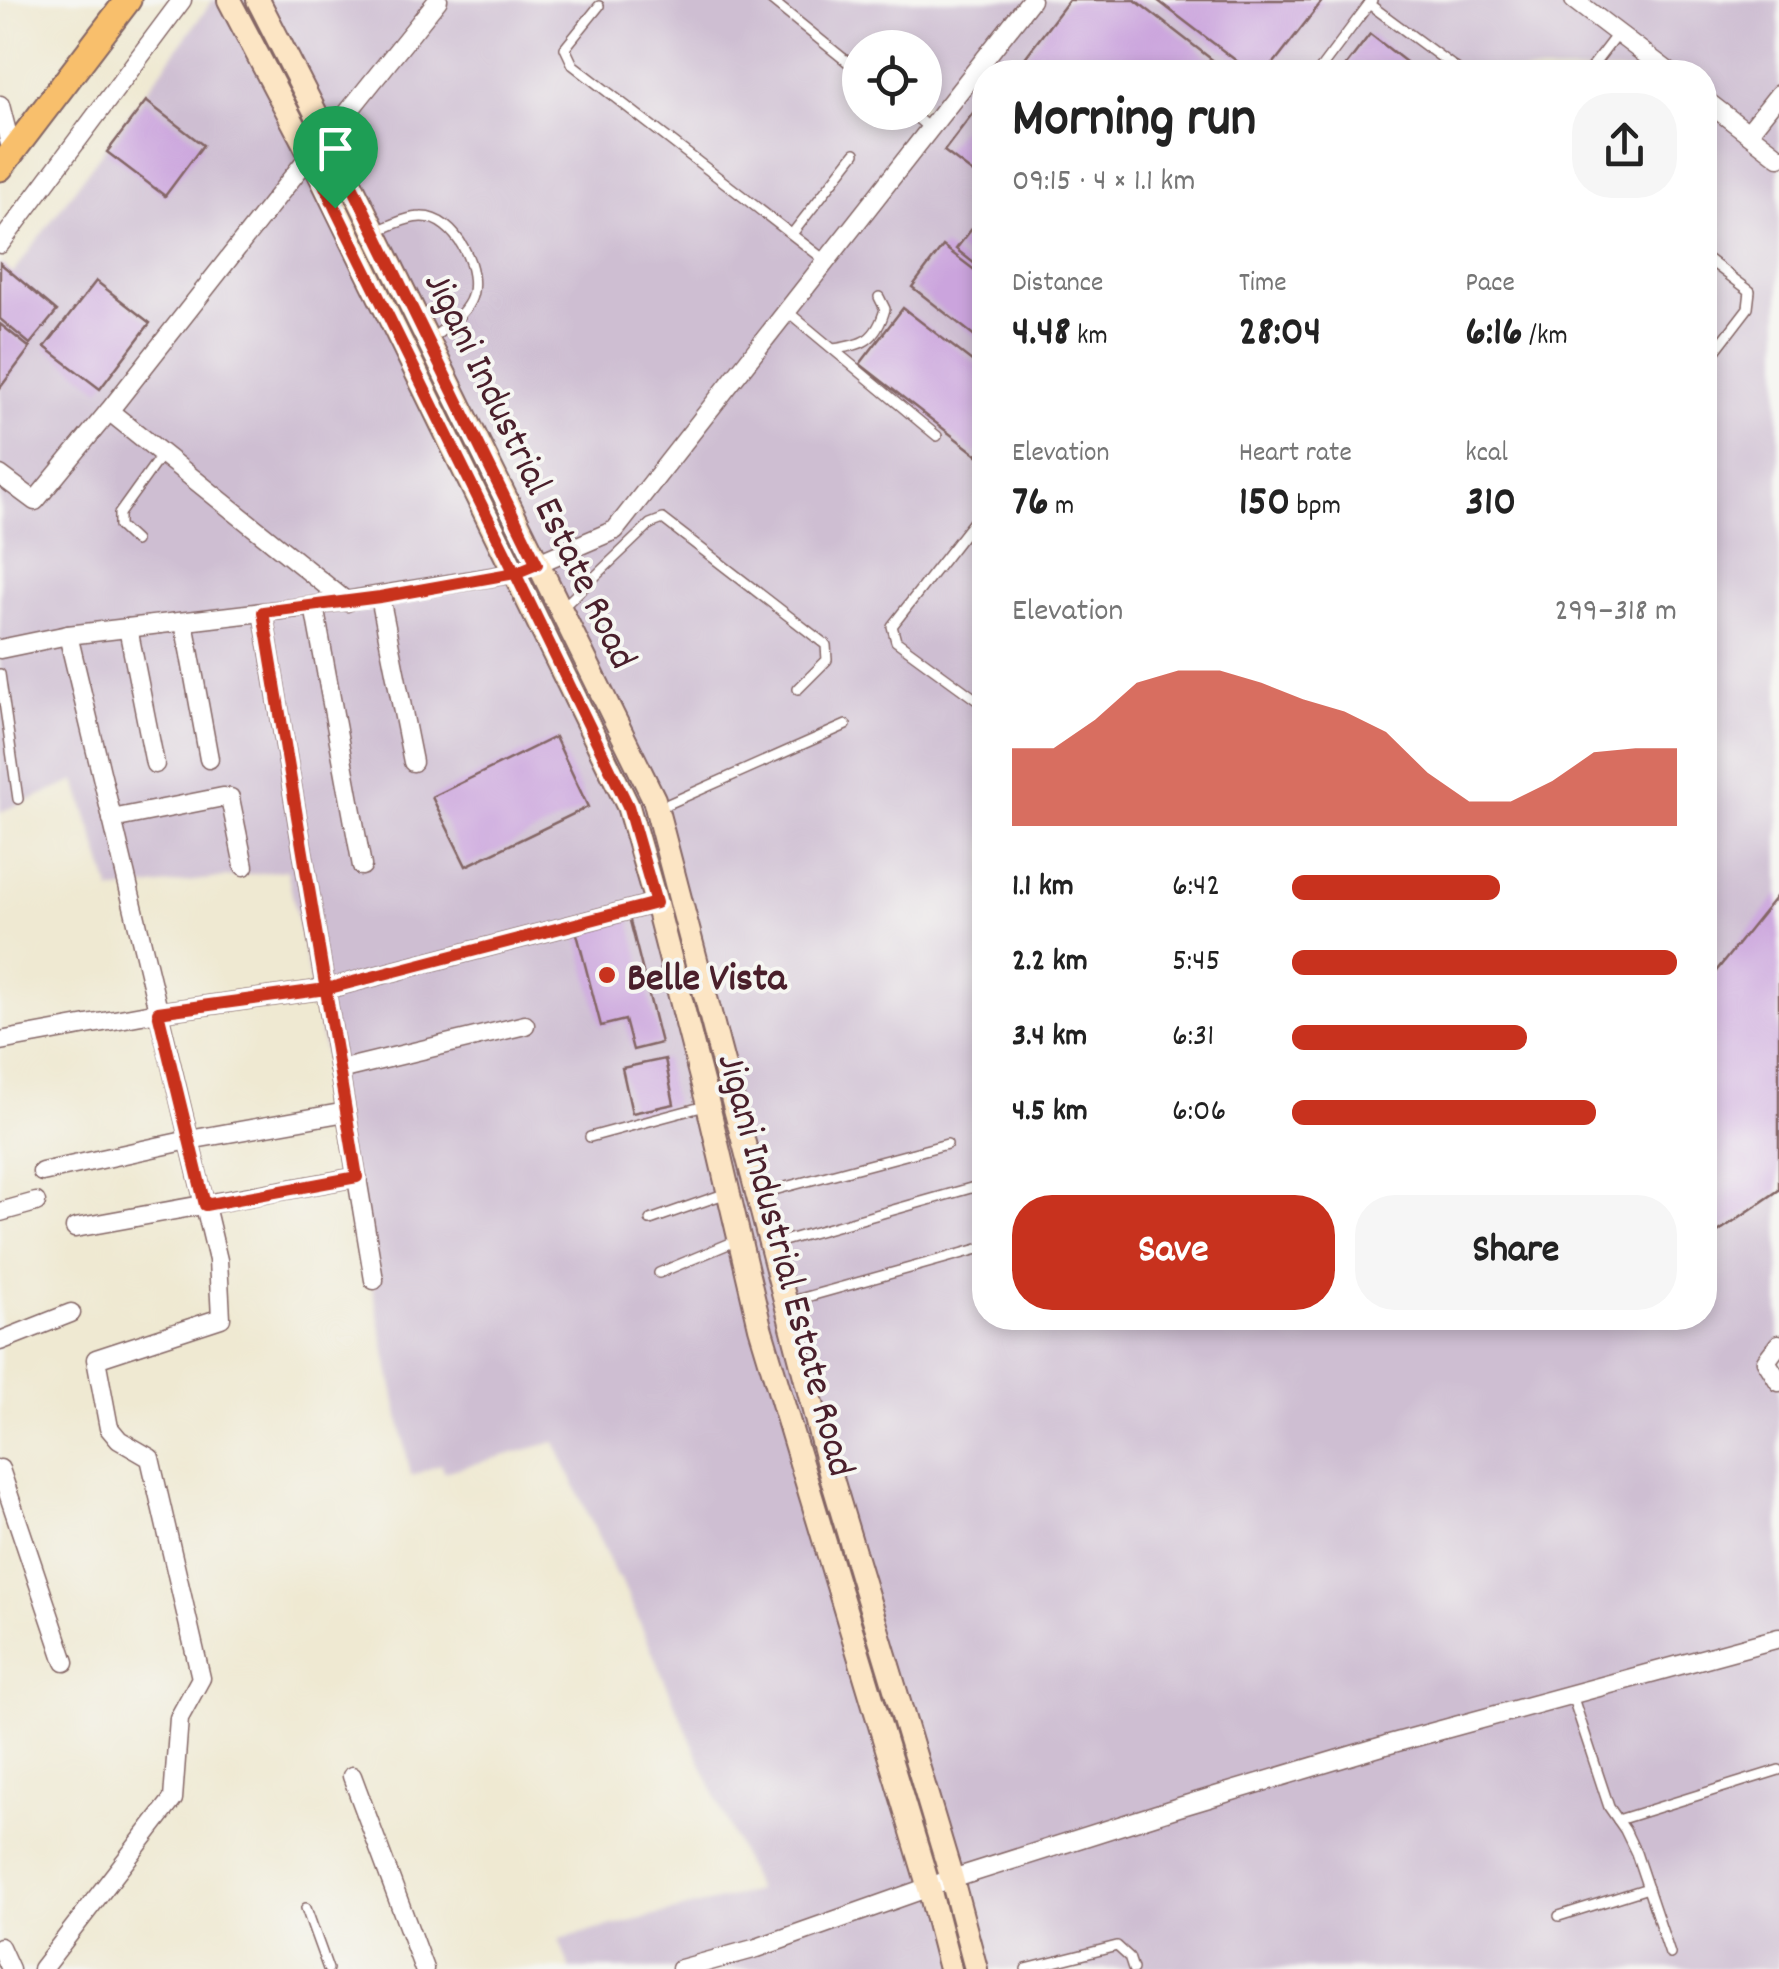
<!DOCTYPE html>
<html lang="en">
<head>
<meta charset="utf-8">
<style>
	:root { --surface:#fff; --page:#f6f6f6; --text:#222; --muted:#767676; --accent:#c8321e }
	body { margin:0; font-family:Dekko,sans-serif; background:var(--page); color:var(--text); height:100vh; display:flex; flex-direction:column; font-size:38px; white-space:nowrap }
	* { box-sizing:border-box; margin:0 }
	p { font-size:32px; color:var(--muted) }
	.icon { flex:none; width:55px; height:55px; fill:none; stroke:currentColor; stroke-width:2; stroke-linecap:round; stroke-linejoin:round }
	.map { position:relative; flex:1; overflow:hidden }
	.panel { position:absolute; left:972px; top:60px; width:745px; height:1270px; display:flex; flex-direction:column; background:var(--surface); border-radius:40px; box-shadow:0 5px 15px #0003 }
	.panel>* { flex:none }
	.controls { position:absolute; left:842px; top:30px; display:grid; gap:20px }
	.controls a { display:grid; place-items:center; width:100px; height:100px; border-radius:50%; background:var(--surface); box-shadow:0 5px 15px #0003; font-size:50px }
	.pin { position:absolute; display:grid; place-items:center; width:85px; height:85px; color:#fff; margin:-102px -42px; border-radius:50% 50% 50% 0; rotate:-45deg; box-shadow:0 0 10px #0007 }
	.pin .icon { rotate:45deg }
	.round { display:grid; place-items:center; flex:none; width:105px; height:105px; border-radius:40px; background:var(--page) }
	.overview { display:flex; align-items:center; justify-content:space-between; height:170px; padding:0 40px }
	h1 { font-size:55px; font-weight:700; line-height:75px }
	.metrics { display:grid; grid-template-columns:repeat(3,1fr); gap:15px; height:170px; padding:10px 40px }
	.metrics div { display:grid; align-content:center }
	.metrics b { font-size:42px; font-weight:700 }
	.metrics small { font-size:28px; font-weight:400 }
	.metrics p { font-size:28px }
	.chart { height:280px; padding:20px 40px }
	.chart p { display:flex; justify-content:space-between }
	.chart svg { width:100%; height:180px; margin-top:10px; fill:var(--accent); opacity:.7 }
	.action { display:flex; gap:20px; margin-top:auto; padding:20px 40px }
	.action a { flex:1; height:115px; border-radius:40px; background:var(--accent); color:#fff; font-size:40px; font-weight:700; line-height:115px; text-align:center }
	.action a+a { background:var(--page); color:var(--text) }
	ul { padding:0 40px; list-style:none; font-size:32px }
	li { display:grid; grid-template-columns:160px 120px 1fr; align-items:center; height:75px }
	li i { height:25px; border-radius:12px; background:var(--accent) }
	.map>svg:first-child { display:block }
	.industrial { fill:#cebed2; fill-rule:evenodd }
	.building { fill:#cba4dd }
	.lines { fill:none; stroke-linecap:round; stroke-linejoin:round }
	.service-casing { stroke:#846665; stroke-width:12 }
	.minor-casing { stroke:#846665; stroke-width:21 }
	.secondary-casing { stroke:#846665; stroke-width:26 }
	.primary-casing { stroke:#846665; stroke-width:29 }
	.service { stroke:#fff; stroke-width:9 }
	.minor { stroke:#fff; stroke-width:18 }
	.secondary { stroke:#fce5c4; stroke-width:22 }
	.primary { stroke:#f8bf6c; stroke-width:25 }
	.route-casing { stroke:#fff; stroke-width:20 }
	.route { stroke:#c8321e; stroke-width:12 }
	.poi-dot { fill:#c8321e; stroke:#f6f6f2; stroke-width:4 }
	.labels { text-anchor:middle; stroke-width:8; stroke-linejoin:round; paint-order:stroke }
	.street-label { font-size:40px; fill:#4a1f2b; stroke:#f6f6f2 }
	.poi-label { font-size:40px; font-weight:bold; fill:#4a1f2b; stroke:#f6f6f2; text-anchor:start }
</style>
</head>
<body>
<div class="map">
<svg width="1779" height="1969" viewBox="0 0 1779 1969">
	<rect width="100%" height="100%" fill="#f6f6f2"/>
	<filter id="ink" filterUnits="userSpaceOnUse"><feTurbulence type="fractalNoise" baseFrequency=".01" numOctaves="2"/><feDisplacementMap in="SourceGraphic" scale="20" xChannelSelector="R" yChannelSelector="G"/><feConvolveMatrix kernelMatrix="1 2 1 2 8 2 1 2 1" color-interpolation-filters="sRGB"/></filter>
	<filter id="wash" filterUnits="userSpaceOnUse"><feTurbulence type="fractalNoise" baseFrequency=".0048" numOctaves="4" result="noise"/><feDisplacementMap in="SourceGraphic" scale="40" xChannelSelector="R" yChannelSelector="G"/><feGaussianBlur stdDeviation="2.25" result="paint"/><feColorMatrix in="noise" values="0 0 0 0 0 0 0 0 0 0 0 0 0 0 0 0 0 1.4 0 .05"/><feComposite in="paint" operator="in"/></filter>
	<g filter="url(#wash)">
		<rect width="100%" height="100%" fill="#efe9d2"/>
		<!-- industrial -->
		<path class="industrial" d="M213,0H1779V1969H570L559,1939L757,1891L620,1578H617L555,1442L444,1472L441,1464L411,1476L287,870L111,891L76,781L0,812V291ZM860,48H925V112H860ZM985,72H1705V1318H985Z"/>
		<g id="blocks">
			<!-- building -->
			<g class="building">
				<polygon points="1069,0 1135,0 1228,72 1042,72 1024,59"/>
				<polygon points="1157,0 1323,0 1267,72 1251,72"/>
				<polygon points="1370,34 1419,72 1341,72"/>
				<polygon points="985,97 985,182 944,151"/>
				<polygon points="146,101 203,145 165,196 107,152"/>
				<polygon points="985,212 985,272 956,249"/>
				<polygon points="943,246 985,278 985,344 912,287"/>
				<polygon points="0,263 57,311 30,344 0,319"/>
				<polygon points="96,281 150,323 100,389 45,347"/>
				<polygon points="903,308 985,371 985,444 977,455 860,364"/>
				<polygon points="0,324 30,348 0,388"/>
				<polygon points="555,737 588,807 466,866 432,797"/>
				<polygon points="1779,893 1779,1190 1709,1238 1705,1232 1705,985"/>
				<polygon points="629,917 661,1043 633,1050 625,1020 601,1026 576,930"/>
				<polygon points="665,1059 674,1104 632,1113 622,1068"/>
			</g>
		</g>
	</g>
	<g filter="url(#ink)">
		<use href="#blocks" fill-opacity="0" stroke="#846665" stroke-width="2.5"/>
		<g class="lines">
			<!-- service casing -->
			<g class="service-casing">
				<g id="service">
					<polyline points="771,0 860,72"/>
					<polyline points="1372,0 1369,4 1461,72"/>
					<polyline points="599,6 565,48 573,65 826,261"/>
					<polyline points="1318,72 1369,4"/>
					<polyline points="1588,72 1618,33"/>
					<polyline points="910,112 930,129"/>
					<path d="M376,231C390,226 407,217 421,217C455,216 484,272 470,301C462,317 445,328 431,339"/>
					<polyline points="792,234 855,153"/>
					<polyline points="1705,257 1750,291 1748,308 1705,364"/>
					<polyline points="787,311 937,436"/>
					<path d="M833,349C863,345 876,341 885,309L879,297"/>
					<polyline points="985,507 892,626 896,641 985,706"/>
					<polyline points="135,541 119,526 119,514 162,454"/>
					<polyline points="562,608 650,524 663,519 826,645 827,660 798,689"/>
					<polyline points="0,674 18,799"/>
					<polyline points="659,808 846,725"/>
					<polyline points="590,1137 705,1106"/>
					<polyline points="759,1194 947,1144"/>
					<polyline points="650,1220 727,1193"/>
					<polyline points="773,1244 985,1184"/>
					<polyline points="659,1273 738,1240"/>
					<polyline points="785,1303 985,1247"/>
					<polyline points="1572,1695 1609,1807 1625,1830 1636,1853 1670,1954"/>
					<polyline points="1618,1820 1779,1770"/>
					<polyline points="306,1908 328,1969"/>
					<polyline points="1559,1916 1648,1888"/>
					<polyline points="1026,1969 1117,1946 1129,1957 1133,1969"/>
				</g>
			</g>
			<!-- minor casing -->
			<g class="minor-casing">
				<g id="minor">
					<polyline points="1574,0 1669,72"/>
					<polyline points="1705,100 1779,157"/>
					<polyline points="0,105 12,152"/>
					<polyline points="1748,133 1779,94"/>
					<polyline points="0,244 182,0"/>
					<polyline points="109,411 347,602"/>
					<polyline points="0,475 35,501 109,411 310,155 328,137 438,0"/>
					<polyline points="380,597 413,762"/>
					<polyline points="314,606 362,866"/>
					<polyline points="263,613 374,1280"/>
					<polyline points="184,622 209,759"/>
					<polyline points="128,628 155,764"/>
					<polyline points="0,649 68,635 314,606 515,573 615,530 1031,0"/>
					<polyline points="112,819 223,797 230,798 244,866"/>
					<polyline points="0,1041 158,1012 326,989 656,903"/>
					<polyline points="339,1070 525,1025"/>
					<polyline points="42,1172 189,1140 346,1112"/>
					<polyline points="0,1212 36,1202"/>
					<polyline points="75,1228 357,1177"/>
					<polyline points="0,1341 71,1313"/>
					<polyline points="1779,1344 1766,1361 1779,1382"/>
					<polyline points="0,1469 65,1662"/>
					<polyline points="352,1776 424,1969"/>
					<polyline points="0,1947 10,1969"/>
					<polyline points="42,1969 173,1799 179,1718 201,1678 150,1458 119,1440 109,1428 96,1359 221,1318 218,1260 68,635"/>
					<polyline points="681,1969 757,1948 952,1879 1179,1807 1386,1745 1779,1638"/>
				</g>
			</g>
			<!-- secondary casing -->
			<g class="secondary-casing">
				<g id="secondary">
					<polyline points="229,0 310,155 628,806 656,903 708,1105 760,1327 929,1888 950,1969"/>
					<polyline points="258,0 328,137 654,799 830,1472 952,1879 976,1969"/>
				</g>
			</g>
			<!-- primary casing -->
			<g class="primary-casing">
				<polyline id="primary" points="0,168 128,0"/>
			</g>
			<!-- service -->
			<use href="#service" class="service"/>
			<!-- minor -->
			<use href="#minor" class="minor"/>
			<!-- secondary -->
			<use href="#secondary" class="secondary"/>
			<!-- primary -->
			<use href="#primary" class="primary"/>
		</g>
	</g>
	<g class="lines" filter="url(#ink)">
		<!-- route casing -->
		<g class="route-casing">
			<path id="route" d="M335,208L515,573L380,597L263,612C294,801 326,989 357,1177L205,1205L158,1012L326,989L656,903L628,806L515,573L537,564L328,136L310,155L335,208"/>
		</g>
		<!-- route -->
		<use href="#route" class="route"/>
	</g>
	<!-- markers -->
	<circle class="poi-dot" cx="607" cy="975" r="10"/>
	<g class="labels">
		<!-- street labels -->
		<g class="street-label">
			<text transform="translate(533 469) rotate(64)" y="14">Jigani Industrial Estate Road</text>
			<text transform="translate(789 1264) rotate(75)" y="14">Jigani Industrial Estate Road</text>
		</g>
		<!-- poi labels -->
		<g class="poi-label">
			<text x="627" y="989">Belle Vista</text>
		</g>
	</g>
</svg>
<div class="controls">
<a><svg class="icon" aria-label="locate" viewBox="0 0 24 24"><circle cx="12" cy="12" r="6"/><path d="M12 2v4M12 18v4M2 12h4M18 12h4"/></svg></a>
</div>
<div class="pin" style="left:335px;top:208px;background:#1e9e55"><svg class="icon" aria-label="arrive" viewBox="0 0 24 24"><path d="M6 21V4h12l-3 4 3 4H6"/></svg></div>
<section class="panel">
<div class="overview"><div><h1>Morning run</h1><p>09:15 · 4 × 1.1 km</p></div><a class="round"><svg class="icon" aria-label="share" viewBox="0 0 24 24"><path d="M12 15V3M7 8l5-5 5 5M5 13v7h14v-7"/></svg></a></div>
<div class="metrics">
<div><p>Distance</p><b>4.48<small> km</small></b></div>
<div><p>Time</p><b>28:04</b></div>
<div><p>Pace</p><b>6:16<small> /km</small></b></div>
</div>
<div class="metrics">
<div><p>Elevation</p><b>76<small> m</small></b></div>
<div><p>Heart rate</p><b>150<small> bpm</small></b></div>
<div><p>kcal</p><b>310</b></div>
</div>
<div class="chart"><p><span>Elevation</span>299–318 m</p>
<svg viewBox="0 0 160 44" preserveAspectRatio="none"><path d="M0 44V25L10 25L20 18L30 9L40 6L50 6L60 9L70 13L80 16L90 21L100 31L110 38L120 38L130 33L140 26L150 25L160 25V44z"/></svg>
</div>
<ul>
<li><b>1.1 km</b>6:42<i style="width:54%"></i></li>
<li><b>2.2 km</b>5:45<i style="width:100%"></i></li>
<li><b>3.4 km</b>6:31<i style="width:61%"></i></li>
<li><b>4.5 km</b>6:06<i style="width:79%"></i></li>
</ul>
<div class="action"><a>Save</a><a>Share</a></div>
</section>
</div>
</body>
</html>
